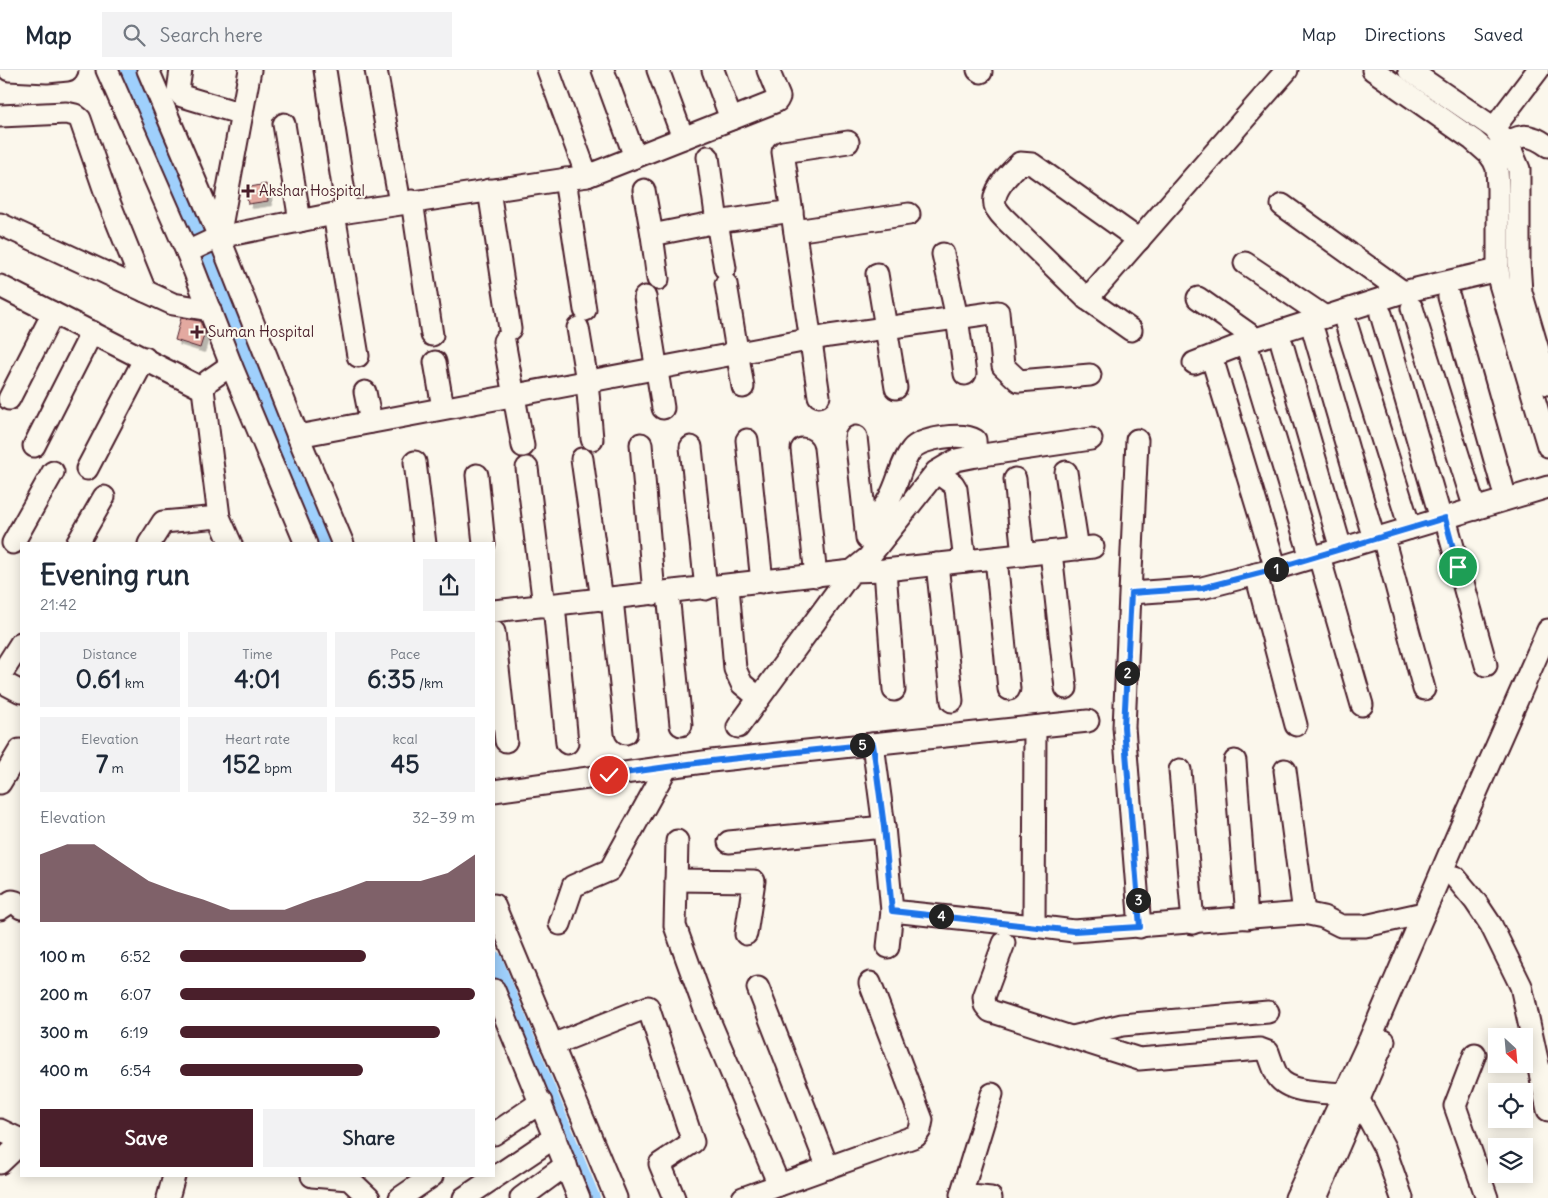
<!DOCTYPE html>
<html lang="en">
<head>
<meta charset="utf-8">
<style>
	:root { --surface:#fff; --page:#f2f2f3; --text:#1f2937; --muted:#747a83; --line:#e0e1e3; --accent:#4a1f2b }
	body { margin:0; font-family:Delius,sans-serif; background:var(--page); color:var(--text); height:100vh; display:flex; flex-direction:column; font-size:19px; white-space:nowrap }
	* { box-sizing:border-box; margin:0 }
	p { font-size:16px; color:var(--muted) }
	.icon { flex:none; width:28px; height:28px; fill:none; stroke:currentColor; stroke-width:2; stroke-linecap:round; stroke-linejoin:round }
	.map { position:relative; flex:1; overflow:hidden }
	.details { position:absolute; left:20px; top:472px; width:475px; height:635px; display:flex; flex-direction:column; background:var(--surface); border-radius:0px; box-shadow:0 2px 12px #0003 }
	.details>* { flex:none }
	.needle { width:32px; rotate:154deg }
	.tools { position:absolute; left:1488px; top:958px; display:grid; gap:10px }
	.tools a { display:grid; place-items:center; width:45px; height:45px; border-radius:0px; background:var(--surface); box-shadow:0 2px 12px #0003; font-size:25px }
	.pin { position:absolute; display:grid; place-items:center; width:42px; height:42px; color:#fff; margin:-21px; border:2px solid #fff; border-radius:50%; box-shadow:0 1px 5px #0007 }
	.km { position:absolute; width:25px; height:25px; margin:-12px; border-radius:50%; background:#222; color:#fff; font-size:14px; line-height:25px; text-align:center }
	.round { display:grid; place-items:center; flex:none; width:52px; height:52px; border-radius:0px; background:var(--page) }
	.summary { display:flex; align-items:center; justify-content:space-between; height:85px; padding:0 20px }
	h1 { font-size:28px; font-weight:700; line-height:38px }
	.metrics { display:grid; grid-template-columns:repeat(3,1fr); gap:8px; height:85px; padding:5px 20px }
	.metrics div { display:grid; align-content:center; border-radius:0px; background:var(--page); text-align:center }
	.metrics b { font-size:25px; font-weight:700 }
	.metrics small { font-size:14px; font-weight:400 }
	.metrics p { font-size:14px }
	.chart { height:140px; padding:10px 20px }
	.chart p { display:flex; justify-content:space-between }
	.chart svg { width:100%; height:90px; margin-top:5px; fill:var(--accent); opacity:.7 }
	.button { display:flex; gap:10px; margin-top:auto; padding:10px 20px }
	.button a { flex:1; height:58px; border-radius:0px; background:var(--accent); color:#fff; font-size:20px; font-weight:700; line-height:58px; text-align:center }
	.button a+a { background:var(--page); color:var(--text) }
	ul { padding:0 20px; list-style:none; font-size:16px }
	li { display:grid; grid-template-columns:80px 60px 1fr; align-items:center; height:38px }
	li i { height:12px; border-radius:6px; background:var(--accent) }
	header { display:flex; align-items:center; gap:30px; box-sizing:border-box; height:70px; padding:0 25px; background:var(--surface); border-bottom:1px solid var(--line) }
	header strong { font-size:24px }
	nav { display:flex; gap:28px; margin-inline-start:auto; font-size:18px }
	.search { width:350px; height:45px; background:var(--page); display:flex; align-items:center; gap:12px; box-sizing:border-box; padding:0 18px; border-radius:0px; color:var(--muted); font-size:19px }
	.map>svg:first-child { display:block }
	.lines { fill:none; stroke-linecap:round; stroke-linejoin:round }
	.canal { stroke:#9fd0fc; stroke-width:16 }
	.building { fill:#e3a9a0; stroke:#4a1f2b; filter:url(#shadow) }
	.minor-casing { stroke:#4a1f2b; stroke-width:25 }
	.minor { stroke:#fbf7ec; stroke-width:21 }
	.route-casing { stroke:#fff; stroke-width:10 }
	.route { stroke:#1a73e8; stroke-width:6 }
	.poi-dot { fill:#4a1f2b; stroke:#fbf7ec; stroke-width:2 }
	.labels { text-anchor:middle; stroke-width:4; stroke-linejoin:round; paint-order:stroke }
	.poi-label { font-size:15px; fill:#4a1f2b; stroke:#fbf7ec; text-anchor:start }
</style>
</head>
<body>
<header>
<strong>Map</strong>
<div class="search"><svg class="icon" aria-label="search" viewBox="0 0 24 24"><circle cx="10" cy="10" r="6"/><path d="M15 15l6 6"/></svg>Search here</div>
<nav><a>Map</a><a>Directions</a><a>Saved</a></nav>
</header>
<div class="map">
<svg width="1548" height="1128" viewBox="0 0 1548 1128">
	<defs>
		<filter id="shadow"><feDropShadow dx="4.5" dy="4.5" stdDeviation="0" flood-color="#0004"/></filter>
	</defs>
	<rect width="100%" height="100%" fill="#fbf7ec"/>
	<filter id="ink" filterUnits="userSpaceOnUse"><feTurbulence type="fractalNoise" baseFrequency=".02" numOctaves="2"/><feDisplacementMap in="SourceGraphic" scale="10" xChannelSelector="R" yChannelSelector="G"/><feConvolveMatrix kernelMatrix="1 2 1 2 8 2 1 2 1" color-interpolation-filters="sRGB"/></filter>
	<g filter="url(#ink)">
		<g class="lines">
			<!-- canal -->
			<g class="canal">
				<polyline points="129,0 323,474"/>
				<polyline points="494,889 592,1128"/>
			</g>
		</g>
		<!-- building -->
		<g class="building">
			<polygon points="266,114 268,131 248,134 245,118"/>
			<polygon points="181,248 200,251 205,262 200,278 175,270"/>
		</g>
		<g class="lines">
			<!-- minor casing -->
			<g class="minor-casing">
				<g id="minor">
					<polyline points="9,0 47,2 67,0"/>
					<polyline points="107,0 187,182 231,295 306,474"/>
					<polyline points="148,0 219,167 298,366 343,474"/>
					<polyline points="181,0 178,21 182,26 242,44"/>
					<polyline points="325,0 347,142"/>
					<polyline points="376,0 400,133"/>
					<polyline points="548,0 587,106"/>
					<polyline points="603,0 635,87"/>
					<polyline points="658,0 683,68"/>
					<polyline points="713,0 731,49"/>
					<polyline points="978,0 981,2"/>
					<polyline points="1373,0 1473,70 1489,84 1494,91 1497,98 1498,119 1498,200 1500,214 1548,376"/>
					<polyline points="1409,0 1494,58 1511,80 1519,99 1519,192 1521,222 1548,314"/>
					<polyline points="0,46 66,43 75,45 80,49 107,127 145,221"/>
					<polyline points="284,54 300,151"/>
					<polyline points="1494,58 1538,0"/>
					<path d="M1495,80C1517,67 1524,59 1548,76"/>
					<polyline points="565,109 585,240"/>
					<polyline points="489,120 510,259"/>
					<polyline points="644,120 652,165"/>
					<polyline points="412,131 432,265"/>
					<polyline points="1282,135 1403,222"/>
					<polyline points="334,144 358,286"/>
					<polyline points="0,154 173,234 210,240"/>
					<polyline points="795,161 909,144"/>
					<polyline points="219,167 250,0"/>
					<polyline points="187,182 219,167 334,144 587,106 777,31 779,27 768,0"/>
					<polyline points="943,184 957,248 965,304"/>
					<polyline points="1245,193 1325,247"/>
					<polyline points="725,198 717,152 792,141"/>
					<polyline points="877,204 896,318"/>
					<polyline points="658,209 652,165 717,152 708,87"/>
					<polyline points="726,214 743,317"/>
					<polyline points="0,216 203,319 208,311 231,295"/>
					<polyline points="645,227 663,338"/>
					<polyline points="1449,227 1506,429"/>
					<polyline points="1198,228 1256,269"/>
					<polyline points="1087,229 1287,0"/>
					<polyline points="1412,238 1475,439"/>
					<polyline points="1381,244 1441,449"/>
					<polyline points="1346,253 1410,458"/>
					<polyline points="578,258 587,311 592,369"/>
					<path d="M1131,260L1087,229L1004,148C1001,145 998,141 996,138C989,122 1010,103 1020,93L1032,94L1139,170"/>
					<polyline points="1314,263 1374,469"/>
					<polyline points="504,271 523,376"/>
					<polyline points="1282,274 1341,479"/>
					<polyline points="1249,283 1311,488"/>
					<polyline points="435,292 443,338"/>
					<polyline points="1194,293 1256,269 1403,222 1498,200"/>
					<polyline points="1215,298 1276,499"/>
					<polyline points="203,319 219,447 231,474"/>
					<polyline points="365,322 371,352"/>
					<polyline points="819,326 783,82 848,72"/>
					<polyline points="9,329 53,243"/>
					<polyline points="298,366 829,266 998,242 1003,296 1019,311 1090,305"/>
					<polyline points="856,367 867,468"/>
					<polyline points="747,370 762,512"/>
					<polyline points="1137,370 1124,657 1140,857"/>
					<polyline points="641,374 654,524"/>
					<polyline points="34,376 92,262"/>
					<polyline points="691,377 706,519"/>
					<polyline points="802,379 816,506"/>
					<polyline points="582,389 602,530"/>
					<polyline points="415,392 425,474"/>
					<polyline points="527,398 544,536"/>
					<polyline points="87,399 145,288"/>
					<polyline points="936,402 953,414 956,419 965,491"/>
					<polyline points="1066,402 1078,479"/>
					<polyline points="477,405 484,474"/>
					<polyline points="1015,409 1023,485"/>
					<polyline points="1445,448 1486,595"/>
					<path d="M866,460C874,450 883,440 889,429C898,414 901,392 912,379C921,368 963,362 975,370L976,386"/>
					<polyline points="1383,467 1424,619"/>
					<polyline points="13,473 53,402"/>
					<polyline points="77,474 104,427"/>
					<polyline points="149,474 163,452 219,447"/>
					<polyline points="1051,482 1066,618"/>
					<polyline points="1319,486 1362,635"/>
					<polyline points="996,488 1009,619"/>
					<polyline points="937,494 952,631"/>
					<polyline points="885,500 894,620"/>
					<polyline points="1256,504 1296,655"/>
					<polyline points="728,516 735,599 742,614 759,628"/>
					<polyline points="668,523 681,655"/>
					<polyline points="1131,523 1202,518 1264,502 1548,417"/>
					<polyline points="612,529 626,663"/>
					<polyline points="554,535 567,673"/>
					<polyline points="494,541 852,501 868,488 936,402 956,390 976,386 1091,369"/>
					<polyline points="494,562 506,671"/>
					<polyline points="0,606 21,573"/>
					<polyline points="0,611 21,622"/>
					<polyline points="738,657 852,501 885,500 1093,477"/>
					<polyline points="1035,657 1034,856 1074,861 1304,843 1323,847 1341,856 1365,856 1424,843"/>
					<polyline points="873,674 884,757 892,841 1034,856"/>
					<polyline points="1235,691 1247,848"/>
					<polyline points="1180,700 1193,853"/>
					<polyline points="1285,700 1304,843"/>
					<polyline points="0,713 20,680"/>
					<polyline points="494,721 711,691 1088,651"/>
					<polyline points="677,771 675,856 707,945 779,1115"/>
					<polyline points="729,772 884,757"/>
					<polyline points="1455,807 1475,831 1491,855 1521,916 1548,1040"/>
					<polyline points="676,810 754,811 746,864"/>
					<polyline points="494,835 616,1128"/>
					<polyline points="0,839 12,831 16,832 21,838"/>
					<polyline points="560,854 573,816 610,800 667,697"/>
					<path d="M1004,873L984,927L985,935L990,941L1139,989L1260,979L1268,982C1271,990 1274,1000 1278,1007C1290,1024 1326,1022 1345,1024"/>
					<polyline points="888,877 892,841"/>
					<polyline points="758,918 828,1098"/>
					<polyline points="494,920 579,1128"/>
					<polyline points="1073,967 1122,955 1268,942"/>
					<polyline points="552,975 648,937 693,1072 660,1094 674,1128"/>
					<polyline points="1475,984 1455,1036 1487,1128"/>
					<polyline points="1359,1030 1384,1077 1402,1128"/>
					<polyline points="0,1060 21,1070"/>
					<polyline points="494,1064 541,1032"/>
					<polyline points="0,1093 21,1073"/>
					<polyline points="312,1106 349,1109 369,1128"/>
					<polyline points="168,1128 174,1106"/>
					<polyline points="400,1128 432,1106"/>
					<polyline points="464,1128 555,1067"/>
					<polyline points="521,1128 566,1095"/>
					<polyline points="743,1128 916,1066 920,1060 922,1050 870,913"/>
					<polyline points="991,1128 961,1125 992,1024"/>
					<polyline points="1296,1128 1370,969 1457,766 1548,560"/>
					<polyline points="1316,1128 1384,971"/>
				</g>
			</g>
			<!-- minor -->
			<use href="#minor" class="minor"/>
		</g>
	</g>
	<g class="lines" filter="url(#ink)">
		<!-- route casing -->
		<g class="route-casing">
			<polyline id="route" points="609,705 711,691 873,674 884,757 892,841 1074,861 1140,857 1124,657 1131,523 1202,518 1264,502 1445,448 1458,497"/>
		</g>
		<!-- route -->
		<use href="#route" class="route"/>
	</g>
	<!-- markers -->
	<g class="poi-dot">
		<path d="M245.5 113.5h5v5h5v5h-5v5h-5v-5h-5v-5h5z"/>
		<path d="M194.5 254.5h5v5h5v5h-5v5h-5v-5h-5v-5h5z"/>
	</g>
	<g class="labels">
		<!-- poi labels -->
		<g class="poi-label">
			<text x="259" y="126">Akshar Hospital</text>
			<text x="208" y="267">Suman Hospital</text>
		</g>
	</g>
</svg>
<div class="tools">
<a><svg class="needle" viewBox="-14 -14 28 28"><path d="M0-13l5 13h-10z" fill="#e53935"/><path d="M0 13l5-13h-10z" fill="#747a83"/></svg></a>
<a><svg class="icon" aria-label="locate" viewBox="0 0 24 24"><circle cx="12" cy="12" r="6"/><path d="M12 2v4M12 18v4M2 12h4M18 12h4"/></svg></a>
<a><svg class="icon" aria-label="layers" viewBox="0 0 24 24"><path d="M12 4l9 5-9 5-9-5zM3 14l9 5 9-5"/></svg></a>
</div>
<div class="pin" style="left:1458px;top:497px;background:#1e9e55"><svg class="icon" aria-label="arrive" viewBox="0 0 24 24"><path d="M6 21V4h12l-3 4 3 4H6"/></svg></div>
<div class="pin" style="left:609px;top:705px;background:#d93025"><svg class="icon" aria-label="check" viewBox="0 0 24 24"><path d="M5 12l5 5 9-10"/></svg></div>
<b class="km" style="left:1276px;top:499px">1</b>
<b class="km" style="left:1127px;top:603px">2</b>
<b class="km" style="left:1138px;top:830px">3</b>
<b class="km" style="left:941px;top:846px">4</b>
<b class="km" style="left:862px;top:675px">5</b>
<section class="details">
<div class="summary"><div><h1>Evening run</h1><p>21:42</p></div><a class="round"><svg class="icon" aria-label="share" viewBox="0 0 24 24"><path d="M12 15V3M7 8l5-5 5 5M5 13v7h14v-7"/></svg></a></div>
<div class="metrics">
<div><p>Distance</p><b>0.61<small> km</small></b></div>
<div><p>Time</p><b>4:01</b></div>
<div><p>Pace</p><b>6:35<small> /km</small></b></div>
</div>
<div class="metrics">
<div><p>Elevation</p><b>7<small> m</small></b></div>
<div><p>Heart rate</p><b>152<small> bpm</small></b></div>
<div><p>kcal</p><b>45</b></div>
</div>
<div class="chart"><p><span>Elevation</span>32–39 m</p>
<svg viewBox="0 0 160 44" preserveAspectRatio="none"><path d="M0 44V11L10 6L20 6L30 15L40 24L50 29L60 33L70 38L80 38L90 38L100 33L110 29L120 24L130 24L140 24L150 20L160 11V44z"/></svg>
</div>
<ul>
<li><b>100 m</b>6:52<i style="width:63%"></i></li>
<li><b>200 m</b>6:07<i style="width:100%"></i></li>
<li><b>300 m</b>6:19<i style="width:88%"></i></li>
<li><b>400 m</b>6:54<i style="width:62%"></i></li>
</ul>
<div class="button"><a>Save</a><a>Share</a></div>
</section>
</div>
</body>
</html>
